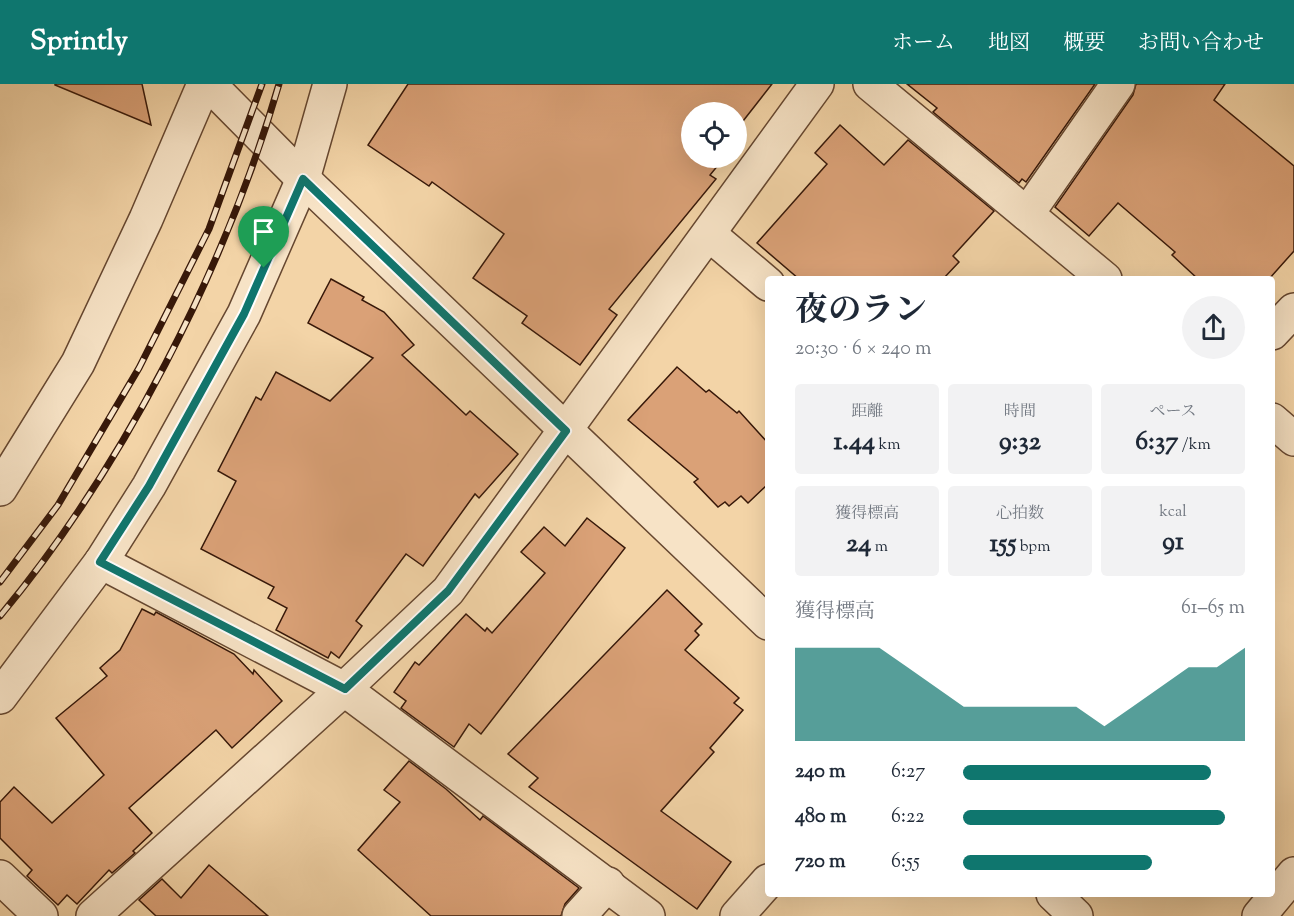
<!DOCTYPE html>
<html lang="ja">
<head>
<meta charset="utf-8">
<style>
	:root { --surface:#fff; --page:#f2f2f3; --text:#1f2937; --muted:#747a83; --accent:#0f766e }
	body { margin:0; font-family:"Sorts Mill Goudy","Noto Serif JP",serif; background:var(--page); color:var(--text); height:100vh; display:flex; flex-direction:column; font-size:22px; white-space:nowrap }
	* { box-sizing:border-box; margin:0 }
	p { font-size:20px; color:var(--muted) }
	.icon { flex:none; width:33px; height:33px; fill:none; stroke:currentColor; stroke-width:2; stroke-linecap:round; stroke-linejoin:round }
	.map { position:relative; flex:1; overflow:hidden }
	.side { position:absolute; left:765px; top:192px; width:510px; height:621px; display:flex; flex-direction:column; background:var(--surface); border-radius:6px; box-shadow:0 6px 24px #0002 }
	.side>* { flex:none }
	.tools { position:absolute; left:681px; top:18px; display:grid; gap:12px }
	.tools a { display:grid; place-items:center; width:66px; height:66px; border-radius:50%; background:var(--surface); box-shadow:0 6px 24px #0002; font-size:30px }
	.pin { position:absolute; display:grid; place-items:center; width:51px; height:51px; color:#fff; margin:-62px -26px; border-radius:50% 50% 50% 0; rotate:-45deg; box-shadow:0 0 6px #0007 }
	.pin .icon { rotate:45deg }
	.round { display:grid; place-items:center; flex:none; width:63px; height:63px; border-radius:32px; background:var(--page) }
	.headline { display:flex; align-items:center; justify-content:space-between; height:102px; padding:0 30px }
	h1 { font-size:33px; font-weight:700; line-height:45px }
	.figures { display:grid; grid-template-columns:repeat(3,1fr); gap:9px; height:102px; padding:6px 30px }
	.figures div { display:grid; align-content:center; border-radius:6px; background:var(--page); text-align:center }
	.figures b { font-size:26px; font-weight:700 }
	.figures small { font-size:16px; font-weight:400 }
	.figures p { font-size:16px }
	.chart { height:168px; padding:12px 30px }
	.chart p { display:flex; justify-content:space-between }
	.chart svg { width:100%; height:108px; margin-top:6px; fill:var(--accent); opacity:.7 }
	ul { padding:0 30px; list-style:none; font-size:20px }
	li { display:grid; grid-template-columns:96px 72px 1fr; align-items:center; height:45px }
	li i { height:15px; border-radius:8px; background:var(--accent) }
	header { display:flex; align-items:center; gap:36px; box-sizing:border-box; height:84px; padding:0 30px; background:var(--accent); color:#fff }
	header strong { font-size:28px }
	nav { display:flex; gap:33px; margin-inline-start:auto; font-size:21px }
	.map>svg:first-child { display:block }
	.building { fill:#daa177; stroke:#371809; stroke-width:1.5 }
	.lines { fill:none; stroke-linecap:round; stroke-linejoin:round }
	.minor-casing { stroke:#664730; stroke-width:36 }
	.tertiary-casing { stroke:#664730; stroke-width:36 }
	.minor { stroke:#f7e3c6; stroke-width:33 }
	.tertiary { stroke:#f7e3c6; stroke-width:33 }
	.rail-casing { stroke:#371809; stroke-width:7 }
	.rail { stroke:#f7e3c6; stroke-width:4.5; stroke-dasharray:14; stroke-linecap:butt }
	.route-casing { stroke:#fff; stroke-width:12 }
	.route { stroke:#0f766e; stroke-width:8 }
</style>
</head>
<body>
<header>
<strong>Sprintly</strong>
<nav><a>ホーム</a><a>地図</a><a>概要</a><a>お問い合わせ</a></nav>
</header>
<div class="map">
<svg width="1294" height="832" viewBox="0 0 1294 832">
	<rect width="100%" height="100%" fill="#f3d4a7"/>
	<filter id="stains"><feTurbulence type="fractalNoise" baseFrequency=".00333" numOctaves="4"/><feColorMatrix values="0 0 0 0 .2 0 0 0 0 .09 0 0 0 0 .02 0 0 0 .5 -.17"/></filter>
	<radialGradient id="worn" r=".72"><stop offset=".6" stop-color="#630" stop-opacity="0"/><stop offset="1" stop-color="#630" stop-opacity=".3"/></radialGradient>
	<!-- building -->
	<g class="building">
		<polygon points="55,0 142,0 151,41 55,1"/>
		<polygon points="408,0 772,0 736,46 736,28 692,28 692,74 724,74 710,91 716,95 609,225 617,231 580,281 522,239 527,232 473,194 504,150 432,98 429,102 368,61"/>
		<polygon points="907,0 1095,0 1026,98 1022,95 1019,99 933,28 937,24"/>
		<polygon points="1136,0 1225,0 1214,16 1294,82 1294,167 1269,195 1198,195 1172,171 1175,168 1118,119 1089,152 1055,123 1133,11"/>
		<polygon points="840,41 884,81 908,56 994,127 953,172 959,178 943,195 799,195 757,159 827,80 815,69"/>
		<polygon points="331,195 364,213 362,216 384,228 414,261 402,271 466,331 470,327 518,370 479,414 475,410 423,482 406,470 356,537 362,542 339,574 331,568 328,574 276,546 287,524 268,514 274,503 201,465 236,397 218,387 256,313 261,316 276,288 330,317 373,274 308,239"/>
		<polygon points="677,283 706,308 709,306 737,329 739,327 768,359 768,400 748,419 741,412 729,422 725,418 718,423 694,398 698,395 628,336"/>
		<polygon points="587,434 625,464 481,650 469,640 454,663 401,624 406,617 394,608 415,578 419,581 466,530 485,547 487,544 492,549 545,489 521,468 544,443 565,462"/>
		<polygon points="667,506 702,540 695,547 699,551 685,566 739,614 734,619 743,626 710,664 714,668 661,727 731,778 697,825 529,703 538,694 508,670"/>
		<polygon points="142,525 154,531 156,528 234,570 253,590 254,586 282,617 232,664 216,646 129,724 152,749 133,767 135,769 112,789 109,786 77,820 67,811 58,821 27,792 32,786 0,754 0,718 14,703 52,739 104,691 56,634 107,592 100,584 120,566"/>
		<polygon points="409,677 446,705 480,736 483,732 579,804 565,820 561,832 431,832 358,766 400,718 384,706"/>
		<polygon points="209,781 268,832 156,832 139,816 162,795 181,814"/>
	</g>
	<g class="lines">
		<!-- minor casing -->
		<g class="minor-casing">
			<g id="minor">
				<polyline points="870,0 1105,195"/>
				<polyline points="1027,130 1118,0"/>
				<polyline points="710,151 768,200"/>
				<polyline points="1272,336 1294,355"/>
				<polyline points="0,405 78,279 146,135 204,0"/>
				<polyline points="101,478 344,605 648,832"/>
				<polyline points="0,613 101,478 149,402 244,230 303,95 330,0"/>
				<polyline points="0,793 41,832"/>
				<polyline points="93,832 344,605 448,507 817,0"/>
				<polyline points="579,832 608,800"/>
				<polyline points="1259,832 1294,790"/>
			</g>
		</g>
		<!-- tertiary casing -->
		<g class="tertiary-casing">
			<g id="tertiary">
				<polyline points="209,0 303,95 768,539"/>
				<polyline points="1272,249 1294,226"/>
				<polyline points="1053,810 1076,832"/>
				<polyline points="737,832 768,797"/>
			</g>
		</g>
		<!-- minor -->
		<use href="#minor" class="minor"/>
		<!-- tertiary -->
		<use href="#tertiary" class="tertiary"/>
		<!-- rail casing -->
		<g class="rail-casing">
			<g id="rail">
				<polyline points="0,498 58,421 139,284 209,145 262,0"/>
				<path d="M0,532C122,386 226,183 279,0"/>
			</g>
		</g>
		<!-- rail -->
		<use href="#rail" class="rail"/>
	</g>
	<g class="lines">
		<!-- route casing -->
		<g class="route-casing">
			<polygon id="route" points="303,95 566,347 448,507 345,605 100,478 149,402 244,230"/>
		</g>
		<!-- route -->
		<use href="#route" class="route"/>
	</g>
	<rect width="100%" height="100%" filter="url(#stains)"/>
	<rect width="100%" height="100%" fill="url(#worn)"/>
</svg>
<div class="tools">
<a><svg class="icon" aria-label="locate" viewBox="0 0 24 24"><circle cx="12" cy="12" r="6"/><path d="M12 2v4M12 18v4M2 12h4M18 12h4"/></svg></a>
</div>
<div class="pin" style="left:264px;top:184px;background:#1e9e55"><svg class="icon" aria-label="arrive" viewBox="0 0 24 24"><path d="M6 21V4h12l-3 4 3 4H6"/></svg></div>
<section class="side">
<div class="headline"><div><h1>夜のラン</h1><p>20:30 · 6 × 240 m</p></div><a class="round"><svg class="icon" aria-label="share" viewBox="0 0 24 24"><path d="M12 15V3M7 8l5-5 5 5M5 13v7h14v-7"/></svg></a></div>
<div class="figures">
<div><p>距離</p><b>1.44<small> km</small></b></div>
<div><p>時間</p><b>9:32</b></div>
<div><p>ペース</p><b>6:37<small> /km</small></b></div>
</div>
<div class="figures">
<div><p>獲得標高</p><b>24<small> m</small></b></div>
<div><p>心拍数</p><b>155<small> bpm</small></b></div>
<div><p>kcal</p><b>91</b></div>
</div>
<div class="chart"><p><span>獲得標高</span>61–65 m</p>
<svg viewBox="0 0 160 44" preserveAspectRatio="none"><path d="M0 44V6L10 6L20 6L30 6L40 14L50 22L60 30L70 30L80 30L90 30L100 30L110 38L120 30L130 22L140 14L150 14L160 6V44z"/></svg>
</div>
<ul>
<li><b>240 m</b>6:27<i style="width:88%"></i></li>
<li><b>480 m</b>6:22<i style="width:93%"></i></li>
<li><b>720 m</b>6:55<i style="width:67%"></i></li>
</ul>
</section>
</div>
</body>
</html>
